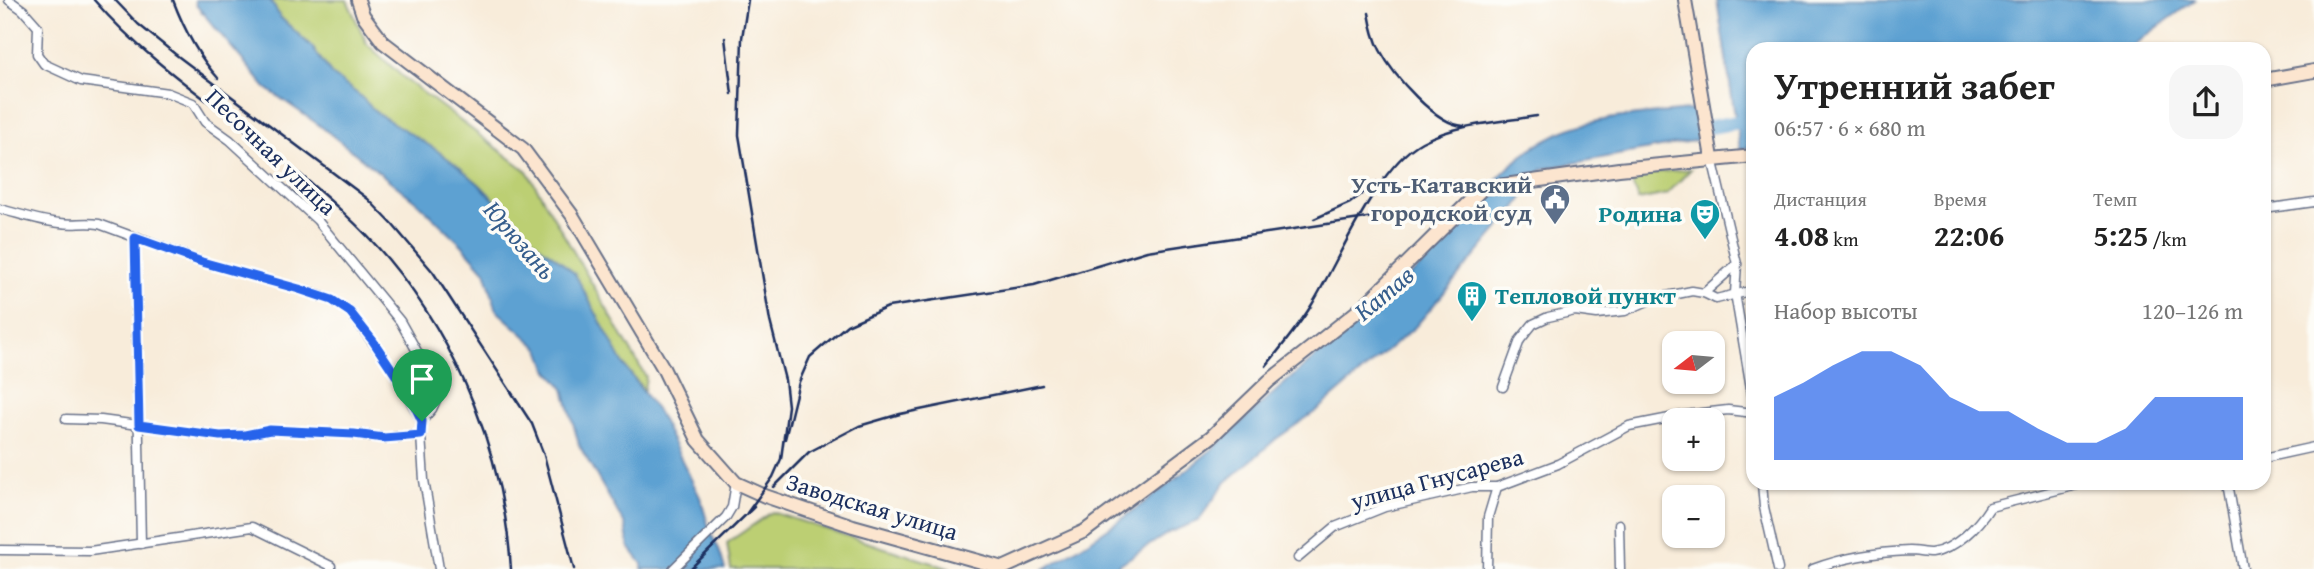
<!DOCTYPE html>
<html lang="ru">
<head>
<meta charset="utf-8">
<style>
	:root { --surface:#fff; --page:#f6f6f6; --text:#222; --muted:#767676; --accent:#2563eb }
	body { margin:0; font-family:"Gentium Book Plus",serif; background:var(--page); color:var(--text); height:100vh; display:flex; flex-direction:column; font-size:26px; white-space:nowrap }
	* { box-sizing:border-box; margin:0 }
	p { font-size:23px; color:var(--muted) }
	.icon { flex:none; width:38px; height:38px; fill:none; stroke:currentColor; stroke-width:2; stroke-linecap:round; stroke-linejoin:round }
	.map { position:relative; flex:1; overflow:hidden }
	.panel { position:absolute; left:1746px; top:42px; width:525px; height:448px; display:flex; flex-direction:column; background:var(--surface); border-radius:21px; box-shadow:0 2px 5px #0004 }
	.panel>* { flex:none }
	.needle { width:46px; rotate:254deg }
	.buttons { position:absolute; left:1662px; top:331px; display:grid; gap:14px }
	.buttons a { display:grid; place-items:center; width:63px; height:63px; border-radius:14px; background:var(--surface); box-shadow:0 2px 5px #0004; font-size:35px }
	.pin { position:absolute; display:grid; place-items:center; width:60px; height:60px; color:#fff; margin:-72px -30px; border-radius:50% 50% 50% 0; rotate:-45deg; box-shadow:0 0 7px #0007 }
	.pin .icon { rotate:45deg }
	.round { display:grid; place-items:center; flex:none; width:74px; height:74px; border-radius:21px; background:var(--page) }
	.summary { display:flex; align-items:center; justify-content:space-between; height:119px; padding:0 28px }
	h1 { font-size:38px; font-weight:700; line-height:52px }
	.stats { display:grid; grid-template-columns:repeat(3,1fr); gap:10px; height:119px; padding:7px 28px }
	.stats div { display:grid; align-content:center }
	.stats b { font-size:30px; font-weight:700 }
	.stats small { font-size:19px; font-weight:400 }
	.stats p { font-size:19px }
	.chart { height:196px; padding:14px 28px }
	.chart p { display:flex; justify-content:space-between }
	.chart svg { width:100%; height:126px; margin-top:7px; fill:var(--accent); opacity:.7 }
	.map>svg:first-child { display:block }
	.green { fill:#bccf73; stroke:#6c7f68; stroke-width:2 }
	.water { fill:#5da1d2; stroke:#3c6898; stroke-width:2 }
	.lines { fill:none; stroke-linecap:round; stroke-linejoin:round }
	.river { stroke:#5da1d2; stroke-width:14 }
	.street-casing { stroke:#687189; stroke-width:11 }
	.secondary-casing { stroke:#687189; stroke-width:16 }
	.street { stroke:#fff; stroke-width:8 }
	.secondary { stroke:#fce5cf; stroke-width:12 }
	.rail { stroke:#1b2f5e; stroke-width:2.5 }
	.route-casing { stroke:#fff; stroke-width:14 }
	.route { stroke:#2563eb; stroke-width:9 }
	.labels { text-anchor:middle; stroke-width:7; stroke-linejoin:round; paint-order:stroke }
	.street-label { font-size:24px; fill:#1b2f5e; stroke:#fdfcf7 }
	.service-label { font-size:24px; font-weight:bold; fill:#4e5e75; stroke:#fdfcf7; text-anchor:end }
	.culture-label { font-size:24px; font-weight:bold; fill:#0d838f; stroke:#fdfcf7; text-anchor:end }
	.water-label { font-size:26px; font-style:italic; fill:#355d8c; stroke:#fdfcf7 }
</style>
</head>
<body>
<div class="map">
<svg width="2314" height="569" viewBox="0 0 2314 569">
	<rect width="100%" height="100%" fill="#fdfcf7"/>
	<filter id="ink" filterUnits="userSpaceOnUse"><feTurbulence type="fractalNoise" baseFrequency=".0143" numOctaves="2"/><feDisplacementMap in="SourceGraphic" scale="14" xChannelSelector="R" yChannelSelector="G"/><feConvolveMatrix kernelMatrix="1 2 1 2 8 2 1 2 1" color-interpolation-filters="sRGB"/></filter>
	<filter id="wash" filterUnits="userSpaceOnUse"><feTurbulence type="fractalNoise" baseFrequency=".00686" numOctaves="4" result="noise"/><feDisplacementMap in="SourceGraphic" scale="28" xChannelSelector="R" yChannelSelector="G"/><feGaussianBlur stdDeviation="1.57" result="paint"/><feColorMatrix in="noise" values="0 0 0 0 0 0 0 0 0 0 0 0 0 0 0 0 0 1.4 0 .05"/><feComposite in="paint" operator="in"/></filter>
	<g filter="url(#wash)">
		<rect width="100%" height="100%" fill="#f8ecda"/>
		<!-- green -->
		<g class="green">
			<polygon points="270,0 347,0 367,44 405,79 527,171 646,377 644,390 624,365 558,259 538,245 480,185 458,166 435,149 377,113 359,95 332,75 312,47 281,18"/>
			<polygon points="1691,169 1667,194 1638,200 1629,175"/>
			<polygon points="772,512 951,569 731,569 727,543"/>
		</g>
		<!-- water -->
		<g class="water">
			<polygon points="195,0 270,0 281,18 312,47 332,75 359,95 377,113 435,149 458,166 480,185 538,245 558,259 575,274 624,365 659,414 700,497 711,534 719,549 725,569 642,569 642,564 629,547 625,525 579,445 564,389 547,368 540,349 497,311 485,271 462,245 418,203 319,125 266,88 196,5"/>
			<polygon points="1717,0 2195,0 2136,43 2133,49 1754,49 1753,147 1740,149"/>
			<path d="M1699,109L1704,139L1542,169L1518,205L1416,326L1319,409L1276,439L1225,483L1198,521L1170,532L1112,569H1044C1105,533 1163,491 1216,446C1236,428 1255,409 1275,392C1324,349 1374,308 1423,264C1472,219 1494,163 1559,133C1599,115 1655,114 1699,109Z"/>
		</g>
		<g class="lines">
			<!-- river -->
			<polyline class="river" points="1694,130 1754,119"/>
		</g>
	</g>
	<g filter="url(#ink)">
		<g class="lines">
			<!-- street casing -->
			<g class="street-casing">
				<g id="street">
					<polyline points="9,0 23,10 38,27 37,54 44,64 81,81 168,93 193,103 205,122 230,140 317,220 400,321 433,380 437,398 432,409 422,421"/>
					<polyline points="1712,158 1737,264 1735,293 1754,406"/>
					<path d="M0,209C20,214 39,221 60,223C73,225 86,222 99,224L202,262L299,289L332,300L350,312L391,367L422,421L421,435L424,480L439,569"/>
					<polyline points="2264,209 2314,202"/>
					<polyline points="135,238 141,544"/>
					<polyline points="1704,293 1737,264"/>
					<polyline points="1503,387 1520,340 1533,324 1548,317 1575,311 1597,314 1625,311 1652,299 1692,291 1704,293 1716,299 1754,290"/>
					<polyline points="66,419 101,420 220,436 245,435 270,430 354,434 384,438 421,435"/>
					<polyline points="2264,458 2314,447"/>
					<polyline points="1762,483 1764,507 1778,569"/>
					<polyline points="2228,483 2243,569"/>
					<polyline points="1619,524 1620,569"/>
					<polyline points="0,550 90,551 252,527 331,566 331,569"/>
					<polyline points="1298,558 1335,527 1385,507 1472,487 1497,487 1558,464 1629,426 1685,415 1728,410 1754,413"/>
					<polyline points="673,569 726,517 732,507 736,483"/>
					<polyline points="1487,569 1488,517 1497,487"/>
					<path d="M1813,569C1842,558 1878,552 1909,551C1916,551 1924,553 1931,553C1955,550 1978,526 1990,507L2085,483"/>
				</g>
			</g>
			<!-- secondary casing -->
			<g class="secondary-casing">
				<g id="secondary">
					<polyline points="358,0 363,15 383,42 523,149 572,215 662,366 698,440 736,483 765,496 853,526 1003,568 1085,531 1211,437 1269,381 1364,306 1483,188 1619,169 1754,156"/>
					<polyline points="1685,0 1712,158"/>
					<polyline points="2264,80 2314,71"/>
				</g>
			</g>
			<!-- street -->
			<use href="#street" class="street"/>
			<!-- secondary -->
			<use href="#secondary" class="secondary"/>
			<!-- rail -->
			<g class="rail">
				<path d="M94,0C150,65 222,109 288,164C322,193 359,224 388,259C460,345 504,457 511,569"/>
				<polyline points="115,0 138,24 175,54 368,199 392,224 433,272 532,424 544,455 574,569"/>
				<path d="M173,0C184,29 197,55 218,78"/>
				<path d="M1369,13C1371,25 1374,38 1380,50C1393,75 1436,125 1464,126"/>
				<polyline points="725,38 732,94"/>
				<polyline points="1314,219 1350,203 1377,182"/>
				<path d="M1266,366C1282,346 1298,327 1311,306C1339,261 1376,167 1422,142C1456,124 1499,122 1537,116"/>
				<polyline points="785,439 799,382 810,357 847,325 888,307 1034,285 1147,251 1380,216"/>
				<polyline points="774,487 809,452 859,426 900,414 1042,385"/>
				<polyline points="747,513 773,477 781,459 788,406 785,380 770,321 739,135 742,38 748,0"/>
				<polyline points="690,569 754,507"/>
			</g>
		</g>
	</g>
	<g class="lines" filter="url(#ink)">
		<!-- route casing -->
		<g class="route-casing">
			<polygon id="route" points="135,238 202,262 299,289 332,300 350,312 373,341 411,398 422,421 421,435 384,438 354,434 270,430 245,435 220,436 139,425"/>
		</g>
		<!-- route -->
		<use href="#route" class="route"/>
	</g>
	<!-- icons -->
	<defs>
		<g id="civic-pin" transform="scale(1.575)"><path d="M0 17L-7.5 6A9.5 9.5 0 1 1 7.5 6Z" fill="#5c6f8a" stroke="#fdfcf7"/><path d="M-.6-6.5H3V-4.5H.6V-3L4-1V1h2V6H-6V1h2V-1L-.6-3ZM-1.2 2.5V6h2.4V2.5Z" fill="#fff"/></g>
		<g id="theatre-pin" transform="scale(1.575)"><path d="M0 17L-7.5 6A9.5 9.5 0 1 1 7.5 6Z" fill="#0f9aa8" stroke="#fdfcf7"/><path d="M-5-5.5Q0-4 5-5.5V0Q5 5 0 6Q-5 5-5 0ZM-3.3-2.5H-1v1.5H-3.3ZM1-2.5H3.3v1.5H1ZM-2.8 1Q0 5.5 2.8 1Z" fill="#fff"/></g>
		<g id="building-pin" transform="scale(1.575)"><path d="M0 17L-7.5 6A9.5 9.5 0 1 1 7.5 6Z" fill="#0f9aa8" stroke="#fdfcf7"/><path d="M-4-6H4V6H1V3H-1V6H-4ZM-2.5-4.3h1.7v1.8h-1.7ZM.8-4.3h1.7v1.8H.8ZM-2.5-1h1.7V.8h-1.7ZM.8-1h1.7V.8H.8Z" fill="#fff"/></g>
	</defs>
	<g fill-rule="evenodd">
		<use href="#civic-pin" x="1555" y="199"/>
		<use href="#theatre-pin" x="1705" y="214"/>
		<use href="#building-pin" x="1472" y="296"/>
	</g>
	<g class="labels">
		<!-- street labels -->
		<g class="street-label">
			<text transform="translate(271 152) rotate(44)" y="8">Песочная улица</text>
			<text transform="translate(1437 479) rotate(-15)" y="8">улица Гнусарева</text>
			<text transform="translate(872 507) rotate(17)" y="8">Заводская улица</text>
		</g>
		<!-- service labels -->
		<g class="service-label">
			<text x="1532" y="193">Усть-Катавский<tspan x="1532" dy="28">городской суд</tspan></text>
		</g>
		<!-- culture labels -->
		<g class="culture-label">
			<text x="1682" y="222">Родина</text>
			<text x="1495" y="304" text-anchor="start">Тепловой пункт</text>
		</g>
		<!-- water labels -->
		<g class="water-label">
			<text transform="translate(520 240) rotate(49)" y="9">Юрюзань</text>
			<text transform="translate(1384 293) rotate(-40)" y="9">Катав</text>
		</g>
	</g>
</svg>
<div class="buttons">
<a><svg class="needle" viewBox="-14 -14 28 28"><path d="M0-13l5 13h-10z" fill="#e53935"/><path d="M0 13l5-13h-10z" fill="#767676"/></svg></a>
<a>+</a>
<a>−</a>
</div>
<div class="pin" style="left:422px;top:421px;background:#1e9e55"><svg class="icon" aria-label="arrive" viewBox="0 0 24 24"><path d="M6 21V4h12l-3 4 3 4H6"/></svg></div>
<section class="panel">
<div class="summary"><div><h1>Утренний забег</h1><p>06:57 · 6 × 680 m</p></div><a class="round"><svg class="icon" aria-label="share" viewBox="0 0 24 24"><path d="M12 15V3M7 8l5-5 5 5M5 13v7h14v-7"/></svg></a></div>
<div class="stats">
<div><p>Дистанция</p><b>4.08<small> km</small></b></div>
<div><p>Время</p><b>22:06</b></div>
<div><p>Темп</p><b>5:25<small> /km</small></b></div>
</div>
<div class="chart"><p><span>Набор высоты</span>120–126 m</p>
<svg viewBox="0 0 160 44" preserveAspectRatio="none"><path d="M0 44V22L10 17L20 11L30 6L40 6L50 11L60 22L70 27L80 27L90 33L100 38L110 38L120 33L130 22L140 22L150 22L160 22V44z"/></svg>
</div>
</section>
</div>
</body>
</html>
